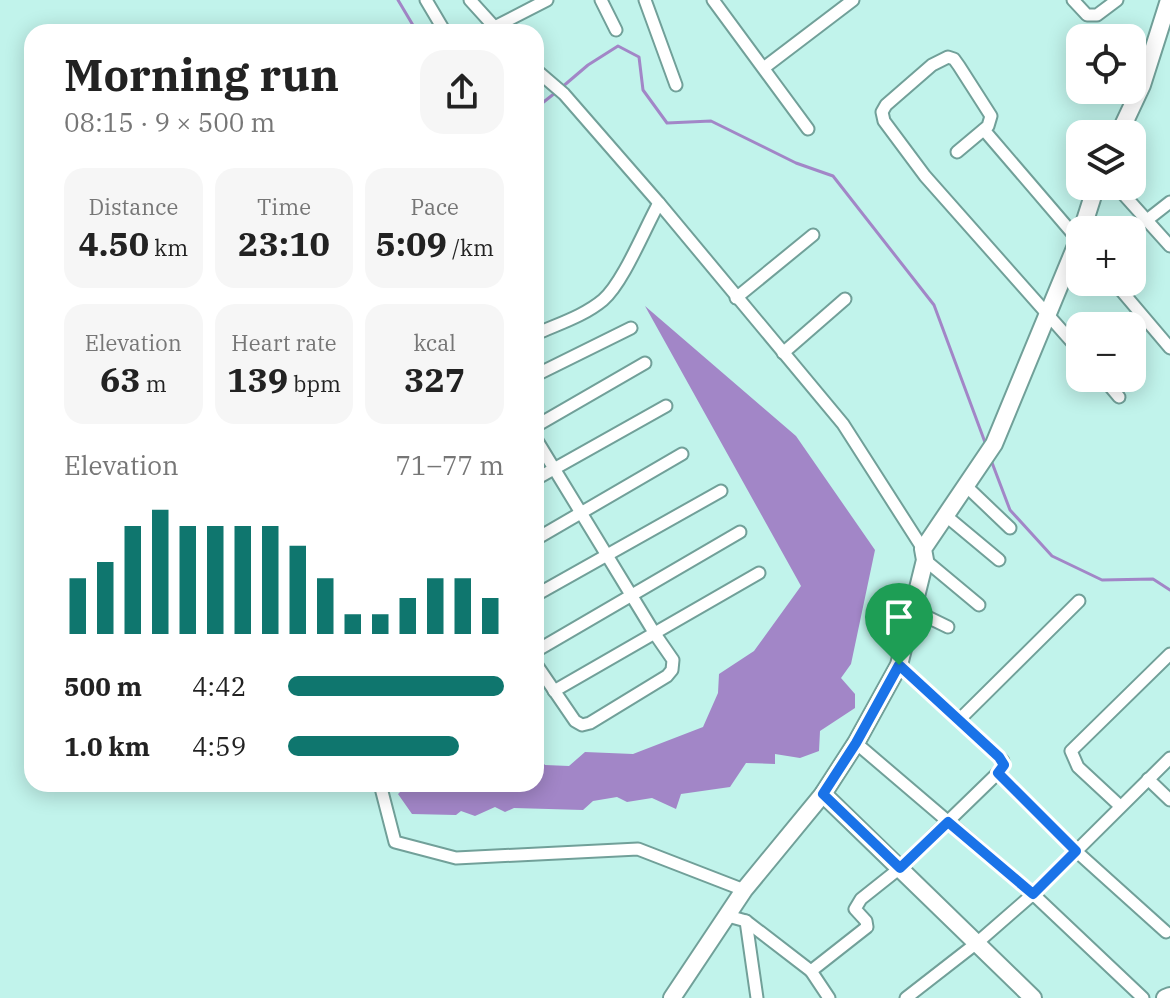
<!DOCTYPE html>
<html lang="en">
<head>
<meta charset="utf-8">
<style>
	:root { --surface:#fff; --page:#f6f6f6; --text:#222; --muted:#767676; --accent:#0f766e }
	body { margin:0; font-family:"IBM Plex Serif",serif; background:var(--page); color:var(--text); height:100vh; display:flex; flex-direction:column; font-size:30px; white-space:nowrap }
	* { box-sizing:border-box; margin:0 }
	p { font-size:26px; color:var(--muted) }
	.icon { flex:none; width:44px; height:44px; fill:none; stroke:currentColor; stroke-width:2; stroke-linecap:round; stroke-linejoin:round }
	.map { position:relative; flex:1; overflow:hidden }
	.drawer { position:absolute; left:24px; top:24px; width:520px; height:768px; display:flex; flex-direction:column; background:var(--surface); border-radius:24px; box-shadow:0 4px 20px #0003 }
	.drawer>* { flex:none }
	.tools { position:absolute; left:1066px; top:24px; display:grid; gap:16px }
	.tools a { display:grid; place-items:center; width:80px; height:80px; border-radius:16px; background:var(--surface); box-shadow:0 4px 20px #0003; font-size:40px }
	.pin { position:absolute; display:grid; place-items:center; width:68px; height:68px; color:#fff; margin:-82px -34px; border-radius:50% 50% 50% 0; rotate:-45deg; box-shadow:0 0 8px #0007 }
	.pin .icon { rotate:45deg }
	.round { display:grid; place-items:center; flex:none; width:84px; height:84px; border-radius:24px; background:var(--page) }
	.head { display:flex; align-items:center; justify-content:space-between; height:136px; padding:0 40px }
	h1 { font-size:44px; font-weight:700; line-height:60px }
	.figures { display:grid; grid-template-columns:repeat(3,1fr); gap:12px; height:136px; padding:8px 40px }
	.figures div { display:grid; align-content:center; border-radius:20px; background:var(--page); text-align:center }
	.figures b { font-size:34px; font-weight:700 }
	.figures small { font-size:22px; font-weight:400 }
	.figures p { font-size:22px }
	.chart { height:224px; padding:16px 40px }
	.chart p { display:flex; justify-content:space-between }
	.chart svg { width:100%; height:144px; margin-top:8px; stroke:var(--accent); stroke-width:6 }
	ul { padding:0 40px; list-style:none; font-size:26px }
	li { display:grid; grid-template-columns:128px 96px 1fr; align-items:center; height:60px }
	li i { height:20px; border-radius:10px; background:var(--accent) }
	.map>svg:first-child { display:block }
	.water { fill:#a286c7 }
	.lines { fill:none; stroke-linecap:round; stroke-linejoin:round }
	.stream { stroke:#a286c7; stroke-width:3 }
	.street-casing { stroke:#71a099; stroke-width:15 }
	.secondary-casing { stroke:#71a099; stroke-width:20 }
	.street { stroke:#fff; stroke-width:11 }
	.secondary { stroke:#fff; stroke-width:16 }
	.route-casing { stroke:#fff; stroke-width:16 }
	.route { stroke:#1a73e8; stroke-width:10 }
</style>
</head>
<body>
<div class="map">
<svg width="1170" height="998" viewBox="0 0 1170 998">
	<rect width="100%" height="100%" fill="#c1f3eb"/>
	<!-- water -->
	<polygon class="water" points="645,306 796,436 875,550 851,664 841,678 855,694 855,708 820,731 819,751 800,758 775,754 775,764 746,763 730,787 681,794 676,809 652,798 627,802 617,797 593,801 583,810 514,808 505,812 495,807 475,816 461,811 456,815 412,814 398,794 408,784 536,784 536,755 545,765 569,766 585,752 633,754 703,727 718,693 719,674 754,651 801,586"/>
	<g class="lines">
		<!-- stream -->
		<g class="stream">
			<polyline points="398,0 417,32"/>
			<polyline points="561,88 588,65 618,46 639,57 643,90 667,123 711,121 796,163 833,176 934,305 986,445"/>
			<polyline points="536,108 555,93"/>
			<polyline points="991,460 1010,510 1052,556 1102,580 1153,579 1170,590"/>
		</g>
		<!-- street casing -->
		<g class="street-casing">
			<g id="street">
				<polyline points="426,0 445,32"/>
				<polyline points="470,0 499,32"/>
				<polyline points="601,0 616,30"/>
				<polyline points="645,0 676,85"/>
				<polyline points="713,0 808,129"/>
				<polyline points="1073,0 1087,15 1097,15 1117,0"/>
				<polyline points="485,32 547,0"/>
				<polyline points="765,67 853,0"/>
				<polyline points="536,70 564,94 659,203 843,424 923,549"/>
				<polyline points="984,130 1080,242"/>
				<polyline points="957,152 988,126 991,116 959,66 954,59 948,57 932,65 886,105 882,112 884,121 925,176 1080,351"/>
				<polyline points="1116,186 1170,246"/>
				<polyline points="1147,220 1170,202"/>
				<polyline points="1114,282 1170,348"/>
				<polyline points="736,298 813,235"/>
				<path d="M536,334C558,324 584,316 603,300C623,283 645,228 659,203"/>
				<polyline points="783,353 845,299"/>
				<polyline points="536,375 631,328"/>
				<polyline points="1103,378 1119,397"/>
				<polyline points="536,426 645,363"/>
				<polyline points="536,439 655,634 673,660 672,670 667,676 590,723 582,725 575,721 536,664"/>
				<polyline points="536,479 666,406"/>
				<polyline points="966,486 1010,528"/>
				<polyline points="945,515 999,560"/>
				<polyline points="536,539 682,454"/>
				<polyline points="925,560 979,605"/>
				<polyline points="536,595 721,491"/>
				<polyline points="913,610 948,627"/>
				<polyline points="536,651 740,532"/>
				<polyline points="554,691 759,573"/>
				<polyline points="959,720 1079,601"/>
				<polyline points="856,743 1033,894 1143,998"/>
				<polyline points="998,773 1076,851 1166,932"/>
				<polyline points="1148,779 1170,800"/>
				<polyline points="380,784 395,842 456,858 638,849 744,890"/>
				<polyline points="1120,806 1078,767 1071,751 1170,654"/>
				<polyline points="728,916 746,921 811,971 867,927 866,921 855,909 861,899 900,868 1002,769 1003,761 999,757 899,665"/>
				<polyline points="746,921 757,998"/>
				<polyline points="811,971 829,998"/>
				<polyline points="906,998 978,942 1033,894 1170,758"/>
			</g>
		</g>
		<!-- secondary casing -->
		<g class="secondary-casing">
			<g id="secondary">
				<polyline points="1119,134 1142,85 1169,0"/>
				<polyline points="1082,230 1096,186"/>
				<polyline points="823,794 1033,998"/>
				<polyline points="672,998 744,890 823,794 856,743 899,665 925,560 923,549 994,444 1080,236"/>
				<polyline points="1165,998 1170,996"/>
			</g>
		</g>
		<!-- street -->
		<use href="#street" class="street"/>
		<!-- secondary -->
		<use href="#secondary" class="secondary"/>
	</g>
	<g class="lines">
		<!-- route casing -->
		<g class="route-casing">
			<polygon id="route" points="899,665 999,757 1004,765 998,773 1076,851 1033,894 948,822 900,868 823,794 856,743"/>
		</g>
		<!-- route -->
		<use href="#route" class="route"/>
	</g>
</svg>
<div class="tools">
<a><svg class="icon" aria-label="locate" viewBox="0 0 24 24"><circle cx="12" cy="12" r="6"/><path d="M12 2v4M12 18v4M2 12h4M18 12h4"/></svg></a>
<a><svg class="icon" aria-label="layers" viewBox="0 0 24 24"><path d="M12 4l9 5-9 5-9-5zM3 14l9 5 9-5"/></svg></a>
<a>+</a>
<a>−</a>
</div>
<div class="pin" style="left:899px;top:665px;background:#1e9e55"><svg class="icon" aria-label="arrive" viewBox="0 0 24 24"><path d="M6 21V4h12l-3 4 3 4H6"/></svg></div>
<section class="drawer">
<div class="head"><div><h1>Morning run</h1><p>08:15 · 9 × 500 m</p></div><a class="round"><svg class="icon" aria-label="share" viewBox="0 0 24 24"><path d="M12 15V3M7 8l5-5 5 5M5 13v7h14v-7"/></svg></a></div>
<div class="figures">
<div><p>Distance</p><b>4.50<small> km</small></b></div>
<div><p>Time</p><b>23:10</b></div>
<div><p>Pace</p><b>5:09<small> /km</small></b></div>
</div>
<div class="figures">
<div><p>Elevation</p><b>63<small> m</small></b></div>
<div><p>Heart rate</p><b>139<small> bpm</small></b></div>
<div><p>kcal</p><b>327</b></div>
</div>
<div class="chart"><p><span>Elevation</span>71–77 m</p>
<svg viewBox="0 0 160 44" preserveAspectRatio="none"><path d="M5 44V27M15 44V22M25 44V11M35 44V6M45 44V11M55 44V11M65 44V11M75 44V11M85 44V17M95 44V27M105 44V38M115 44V38M125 44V33M135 44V27M145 44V27M155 44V33"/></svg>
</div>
<ul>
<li><b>500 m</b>4:42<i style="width:100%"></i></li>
<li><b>1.0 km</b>4:59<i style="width:79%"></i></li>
</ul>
</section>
</div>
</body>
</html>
